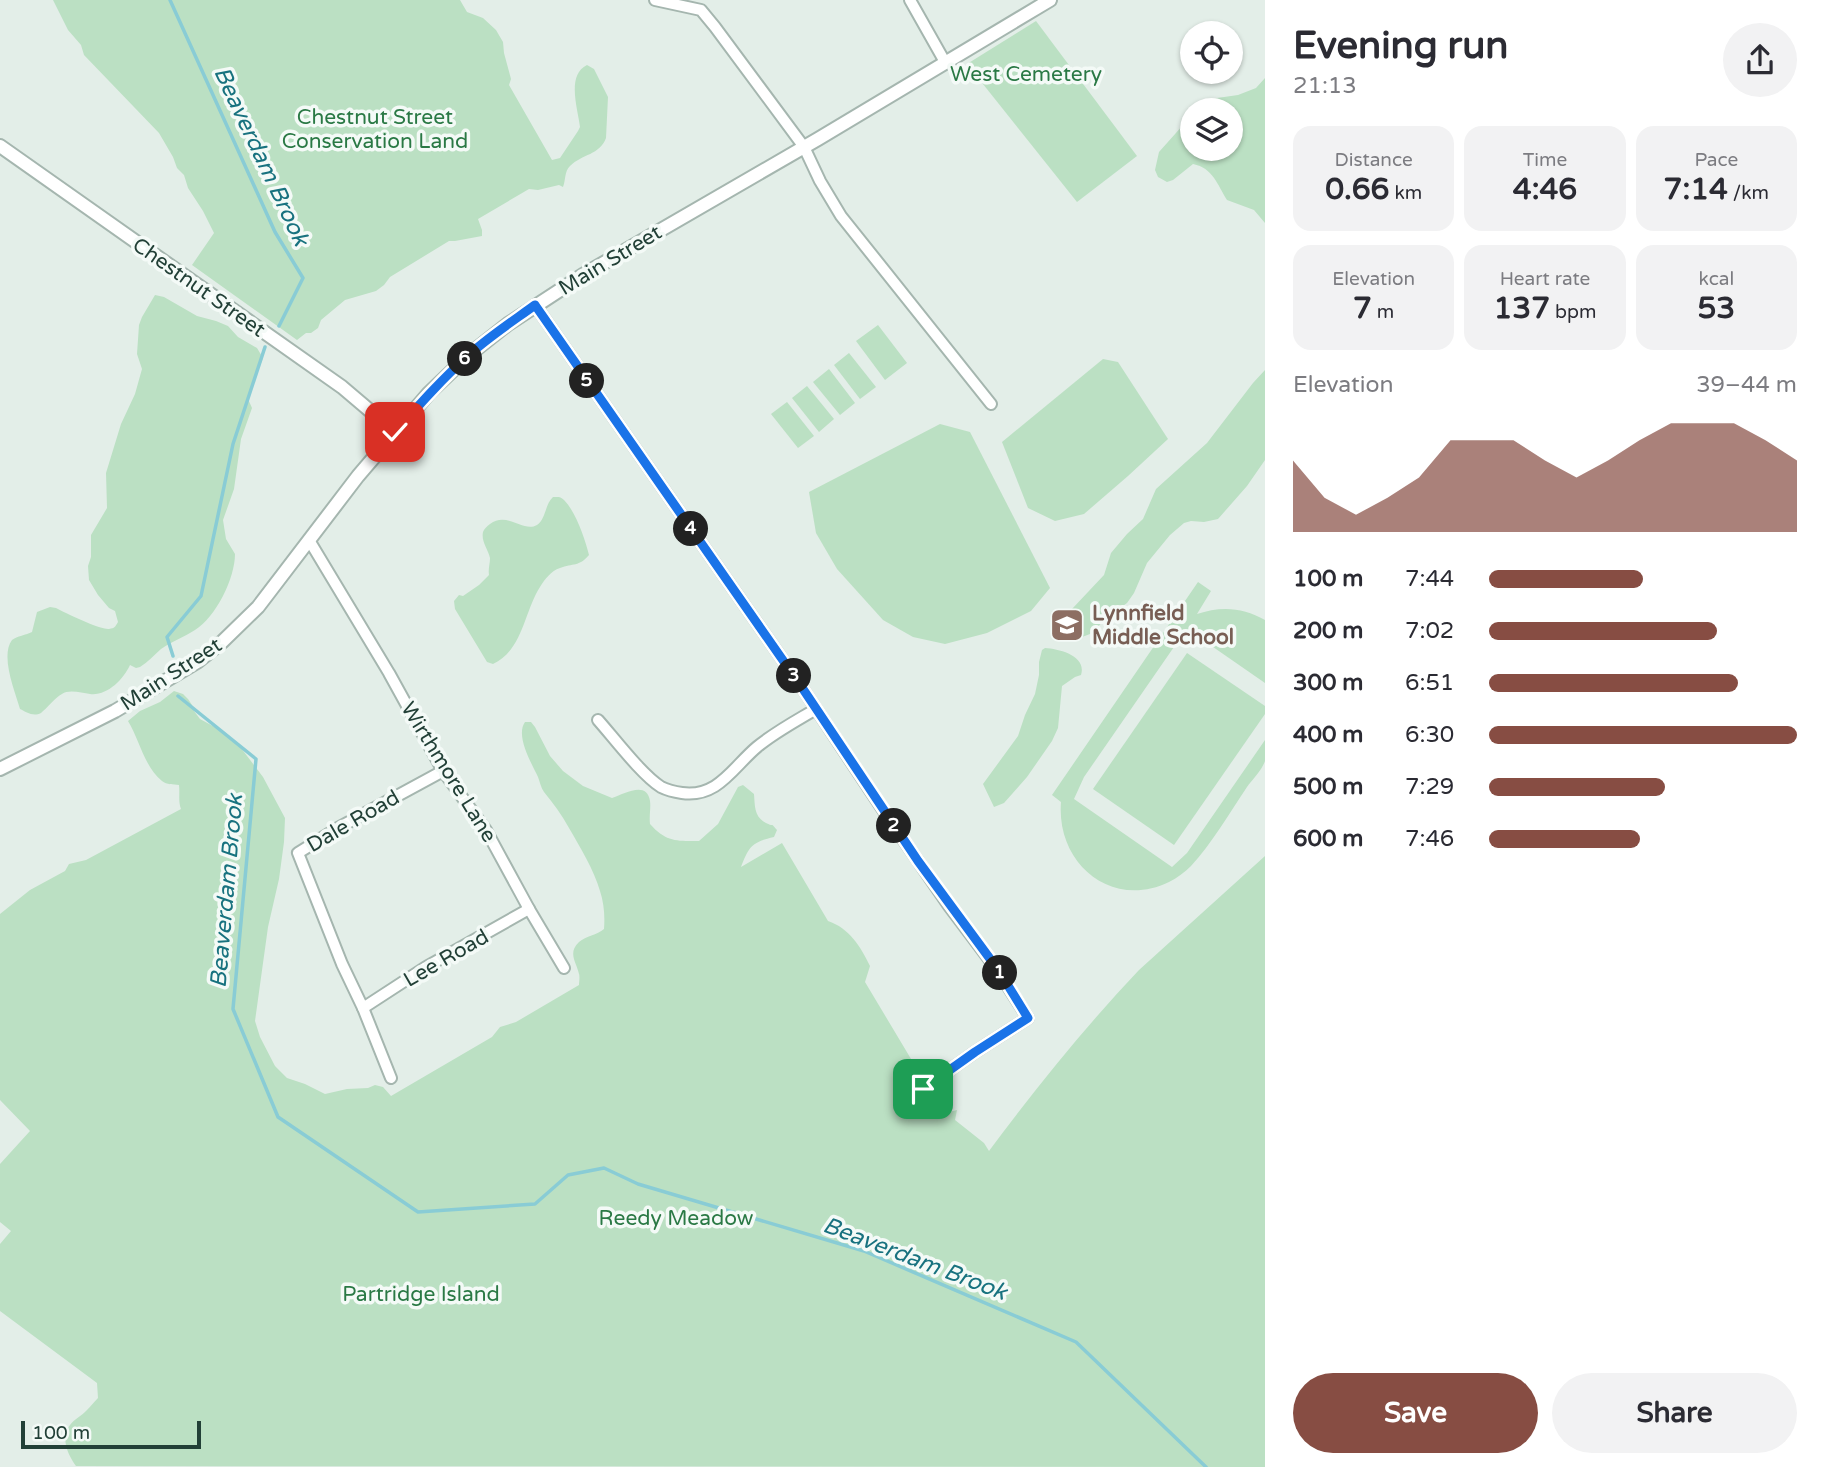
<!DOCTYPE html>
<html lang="en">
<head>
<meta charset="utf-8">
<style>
	:root { --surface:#fff; --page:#f2f2f3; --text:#2b2b33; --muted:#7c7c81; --accent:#874d43 }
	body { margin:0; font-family:"Varela Round",sans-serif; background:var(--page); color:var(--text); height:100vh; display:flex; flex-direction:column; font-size:26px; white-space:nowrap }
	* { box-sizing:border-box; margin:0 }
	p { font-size:23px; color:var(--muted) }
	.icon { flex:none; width:38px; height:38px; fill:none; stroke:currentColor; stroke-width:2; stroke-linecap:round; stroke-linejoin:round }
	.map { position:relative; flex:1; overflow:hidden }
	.details { display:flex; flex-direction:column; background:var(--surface); width:560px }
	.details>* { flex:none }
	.controls { position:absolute; left:1180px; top:21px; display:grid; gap:14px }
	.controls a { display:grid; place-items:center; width:63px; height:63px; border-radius:50%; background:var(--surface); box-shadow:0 2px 5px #0004; font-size:35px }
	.scale { position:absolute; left:21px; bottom:18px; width:180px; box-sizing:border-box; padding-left:7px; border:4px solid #224037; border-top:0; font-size:19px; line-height:24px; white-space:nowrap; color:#224037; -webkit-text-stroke:5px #f4faf7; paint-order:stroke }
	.pin { position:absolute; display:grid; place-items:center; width:60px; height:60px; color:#fff; margin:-30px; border-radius:14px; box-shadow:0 4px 10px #0006 }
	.km { position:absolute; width:35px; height:35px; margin:-18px; border-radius:50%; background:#222; color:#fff; font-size:19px; line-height:35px; text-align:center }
	.round { display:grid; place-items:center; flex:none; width:74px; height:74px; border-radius:37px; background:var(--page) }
	.overview { display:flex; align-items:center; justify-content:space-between; height:119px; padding:0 28px }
	h1 { font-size:38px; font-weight:700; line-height:52px }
	.figures { display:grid; grid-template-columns:repeat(3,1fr); gap:10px; height:119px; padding:7px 28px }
	.figures div { display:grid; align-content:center; border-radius:18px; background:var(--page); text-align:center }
	.figures b { font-size:30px; font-weight:700 }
	.figures small { font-size:19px; font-weight:400 }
	.figures p { font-size:19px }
	.chart { height:196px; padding:14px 28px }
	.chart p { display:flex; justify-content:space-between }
	.chart svg { width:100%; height:126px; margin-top:7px; fill:var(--accent); opacity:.7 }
	.button { display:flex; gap:14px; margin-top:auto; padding:14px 28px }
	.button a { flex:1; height:80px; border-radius:42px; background:var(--accent); color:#fff; font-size:28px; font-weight:700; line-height:80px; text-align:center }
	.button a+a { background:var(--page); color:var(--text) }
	ul { padding:0 28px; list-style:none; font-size:23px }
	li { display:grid; grid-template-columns:112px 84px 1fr; align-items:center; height:52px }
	li i { height:18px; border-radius:9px; background:var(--accent) }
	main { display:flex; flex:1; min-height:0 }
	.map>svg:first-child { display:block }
	.green { fill:#bbe0c3 }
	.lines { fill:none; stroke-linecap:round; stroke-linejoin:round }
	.stream { stroke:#89ccd5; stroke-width:3.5 }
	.minor-casing { stroke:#a5b6af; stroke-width:14 }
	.tertiary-casing { stroke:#a5b6af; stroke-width:16 }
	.minor { stroke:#fff; stroke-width:10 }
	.tertiary { stroke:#fff; stroke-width:12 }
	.route-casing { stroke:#fff; stroke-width:14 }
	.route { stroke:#1a73e8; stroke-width:9 }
	.labels { text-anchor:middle; stroke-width:7; stroke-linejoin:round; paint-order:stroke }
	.park-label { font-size:21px; fill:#2a7945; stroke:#f4faf7 }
	.street-label { font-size:21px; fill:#224037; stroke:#f4faf7 }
	.education-label { font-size:21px; font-weight:bold; fill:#785e54; stroke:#f4faf7; text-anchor:start }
	.water-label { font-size:23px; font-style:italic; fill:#18727f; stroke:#f4faf7 }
</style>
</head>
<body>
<main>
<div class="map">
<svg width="1265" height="1467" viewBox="0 0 1265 1467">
	<rect width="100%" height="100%" fill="#e3eee8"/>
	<!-- green -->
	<g class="green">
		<path d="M53,0H460L467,12L483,18L496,30L503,42L504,53L511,79L509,85L552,160L560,158L578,131L580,127C578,109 566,75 587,65L594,69L608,97L606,138C600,155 582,154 570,166C564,172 566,180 563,187L559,185L538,190L529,189L478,219L482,230V236L455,241H449L390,277L384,285L376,291L345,300L321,320L318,328L311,333H306L297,340L192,265L214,233L203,211L188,188L184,175L177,168L173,157L159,133L84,55L81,45L68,30Z"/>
		<polygon points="1036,21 1137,156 1077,202 967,64"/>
		<path d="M1265,78V223L1254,210L1227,200C1217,184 1213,168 1193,164L1173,180L1167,182L1158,177L1155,170L1159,152L1192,115V149H1230V110H1197L1209,102L1217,98L1238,95L1256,88Z"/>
		<path d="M155,295L164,297L197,316L216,321L228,326L238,337L257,348L263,358L249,393L248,399L252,408L241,439L234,489L223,520L226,539L235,554C235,578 216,617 195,630C184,637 171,642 161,649C154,655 148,662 140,667L136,668L130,665C123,680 107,696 90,694C82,693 69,689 62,694C57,696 46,709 41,713C33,717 26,712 20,709C15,691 0,656 12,640C17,636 26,635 32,632L37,612L50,607L56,608C65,613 101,630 109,629C115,628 115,627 118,622L115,611L109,608L98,595L89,580L88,566L91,557V535L107,508L106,473L121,424L135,394L142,369L137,354L139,325L142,317Z"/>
		<polygon points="878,325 907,363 885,380 856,341"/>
		<polygon points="849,353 876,387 860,399 834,365"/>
		<polygon points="1103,359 1118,362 1168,439 1128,476 1084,514 1055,521 1028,508 1002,442"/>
		<polygon points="829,369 855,403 840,415 813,382"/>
		<polygon points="1265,370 1265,460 1247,486 1218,519 1204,522 1191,521 1184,523 1170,535 1147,563 1134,593 1127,603 1110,615 1090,634 1082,637 1075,637 1066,631 1069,614 1072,609 1104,575 1111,553 1127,534 1143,519 1156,489 1207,443 1253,383"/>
		<polygon points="807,386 834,419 819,432 792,398"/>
		<polygon points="787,402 814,436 798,448 771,414"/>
		<polygon points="940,424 970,432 1050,588 1031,611 987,633 945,644 913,637 883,620 837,569 816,533 809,492"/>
		<path d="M553,497C558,497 560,496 564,500C576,512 585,539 589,555C579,567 573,563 560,568C551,571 545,579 540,587C524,612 523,650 493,664L487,662L455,609L454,601L459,595L463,596L479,585L489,575C488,569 490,564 490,558C488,549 481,542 483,532C484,529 487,526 490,524C507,511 523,533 537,525C546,519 545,504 553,497Z"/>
		<path d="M1198,582L1211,591L1197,614C1220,606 1243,607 1265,620V683L1190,631L1176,644L1084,777L1074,799L1172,867L1187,853L1265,740C1265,746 1265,755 1265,761C1262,770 1252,780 1247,787C1230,812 1211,845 1191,866C1185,872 1177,878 1169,882C1111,910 1056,863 1061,802L1052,795Z"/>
		<path d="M1045,648C1060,649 1087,656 1081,675L1075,677L1062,686L1058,728L1052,741L1027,777L1004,803L994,807L983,784L1018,736L1025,715L1035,694L1039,675V662L1042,650Z"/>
		<polygon points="1187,653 1265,706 1265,714 1174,845 1093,789"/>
		<path d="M174,691L183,694L188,699L192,705L194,711L200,719L222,731L238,744L263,777L285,818L284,842L279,879L268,927L255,1021L260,1037L275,1066L287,1078L305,1084L325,1094L347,1089L368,1088L375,1085L383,1087L391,1096L492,1037L500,1027L516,1022L579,985C579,984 580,976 579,974C577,963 567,953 579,942C586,936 597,935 604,929C605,916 604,903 600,891C594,870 580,847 569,828C562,815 553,803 544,792C541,788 540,782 538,777C532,764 515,736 525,722H531L535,727L550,756L563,771L583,786L612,798C624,794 647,780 650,801C651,808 649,816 650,824C666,842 676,841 699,841L718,824L738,787L743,785L754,794C755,806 754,817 766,823C776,828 769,821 777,830L774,837C752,842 749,846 741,867L782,843L828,921C849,928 861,947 870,966L865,982L932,1094L924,1101L933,1102L945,1113L957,1110L955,1120L984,1143L989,1151C1036,1088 1085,1027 1139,970L1265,856V1467L76,1466C68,1455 60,1438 70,1425C74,1419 82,1416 87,1410C91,1406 94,1402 98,1398L97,1383L0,1311V1244L11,1231L0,1222V1164L30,1131L0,1100V914L30,890L65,871L69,864L86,860L181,809C178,801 180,794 179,785C173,784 167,785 162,781C145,768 139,739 128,721L140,711L160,702Z"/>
	</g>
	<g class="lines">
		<!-- stream -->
		<g class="stream">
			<polyline points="170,0 275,232 303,278 279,326"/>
			<polyline points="173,656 167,637 201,596 233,444 265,347"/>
			<polyline points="178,696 256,759 233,1009 278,1117 418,1212 535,1204 568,1175 604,1168 638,1184 864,1251 1076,1342 1206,1467"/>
		</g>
		<!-- minor casing -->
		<g class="minor-casing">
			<g id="minor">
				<polyline points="655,0 701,10 715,27 804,147 820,181 841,216 991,404"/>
				<polyline points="910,0 945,62"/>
				<polyline points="535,305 803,689 887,816 949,906 998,971 1028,1018 975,1052 923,1089"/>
				<polyline points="309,540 389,673 443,771 486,830 529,909 564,968"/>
				<path d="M598,720C614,738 641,774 661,787C667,790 675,792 682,793C718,798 733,767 757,747C775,732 796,721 816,709"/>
				<polyline points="363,1008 426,967 529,909"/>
				<polyline points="391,1078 363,1008 342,964 298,853 338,828 443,771"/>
			</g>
		</g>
		<!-- tertiary casing -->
		<g class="tertiary-casing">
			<g id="tertiary">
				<polyline points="0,146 342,387 395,432"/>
				<polyline points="0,769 115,711 197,662 222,642 258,607 358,476 429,393 470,354 508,324 583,275 818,139 1050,0"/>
			</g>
		</g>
		<!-- minor -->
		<use href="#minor" class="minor"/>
		<!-- tertiary -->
		<use href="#tertiary" class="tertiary"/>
	</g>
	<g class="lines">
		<!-- route casing -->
		<g class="route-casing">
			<path id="route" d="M395,432C419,405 443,378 470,354C490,336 513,321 535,305L803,689L918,861L999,971L1028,1018L975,1052L923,1089"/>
		</g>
		<!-- route -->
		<use href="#route" class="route"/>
	</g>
	<!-- icons -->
	<defs>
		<g id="school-square" transform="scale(1.75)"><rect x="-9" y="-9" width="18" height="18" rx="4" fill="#8d6e63" stroke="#f4faf7"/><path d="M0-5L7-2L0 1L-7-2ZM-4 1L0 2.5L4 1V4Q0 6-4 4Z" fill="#fff"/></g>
	</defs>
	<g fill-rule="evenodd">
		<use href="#school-square" x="1067" y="625"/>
	</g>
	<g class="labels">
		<!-- park labels -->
		<g class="park-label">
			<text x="1026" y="81">West Cemetery</text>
			<text x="375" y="124">Chestnut Street<tspan x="375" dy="24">Conservation Land</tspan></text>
			<text x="676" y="1225">Reedy Meadow</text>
			<text x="421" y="1301">Partridge Island</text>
		</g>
		<!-- street labels -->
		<g class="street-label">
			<text transform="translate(610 260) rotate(-31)" y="7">Main Street</text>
			<text transform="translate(199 287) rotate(35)" y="7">Chestnut Street</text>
			<text transform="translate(171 674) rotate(-33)" y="7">Main Street</text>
			<text transform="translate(449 772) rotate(58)" y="7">Wirthmore Lane</text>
			<text transform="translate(353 821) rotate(-30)" y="7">Dale Road</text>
			<text transform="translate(446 958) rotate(-30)" y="7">Lee Road</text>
		</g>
		<!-- education labels -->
		<g class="education-label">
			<text x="1092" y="620">Lynnfield<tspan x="1092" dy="24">Middle School</tspan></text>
		</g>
		<!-- water labels -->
		<g class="water-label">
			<text transform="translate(262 156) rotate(65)" y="8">Beaverdam Brook</text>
			<text transform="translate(226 891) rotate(-85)" y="8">Beaverdam Brook</text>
			<text transform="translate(915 1258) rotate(21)" y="8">Beaverdam Brook</text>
		</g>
	</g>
</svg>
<div class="controls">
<a><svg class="icon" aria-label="locate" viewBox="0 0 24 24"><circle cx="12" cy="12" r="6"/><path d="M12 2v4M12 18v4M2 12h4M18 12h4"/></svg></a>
<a><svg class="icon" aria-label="layers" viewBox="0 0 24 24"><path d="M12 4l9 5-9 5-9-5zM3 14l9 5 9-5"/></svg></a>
</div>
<div class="scale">100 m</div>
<div class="pin" style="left:923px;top:1089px;background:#1e9e55"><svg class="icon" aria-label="arrive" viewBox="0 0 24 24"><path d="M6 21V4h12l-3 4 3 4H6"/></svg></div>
<div class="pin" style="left:395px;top:432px;background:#d93025"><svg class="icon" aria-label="check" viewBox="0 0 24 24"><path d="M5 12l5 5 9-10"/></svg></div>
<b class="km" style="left:1000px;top:973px">1</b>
<b class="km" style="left:894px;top:826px">2</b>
<b class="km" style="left:794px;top:676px">3</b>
<b class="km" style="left:691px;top:529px">4</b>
<b class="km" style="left:587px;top:381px">5</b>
<b class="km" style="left:465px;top:359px">6</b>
</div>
<section class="details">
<div class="overview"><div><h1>Evening run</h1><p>21:13</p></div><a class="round"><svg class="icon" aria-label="share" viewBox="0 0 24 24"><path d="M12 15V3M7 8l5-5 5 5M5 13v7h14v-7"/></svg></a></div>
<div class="figures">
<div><p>Distance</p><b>0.66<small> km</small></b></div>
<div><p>Time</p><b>4:46</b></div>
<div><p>Pace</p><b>7:14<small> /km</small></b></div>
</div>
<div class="figures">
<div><p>Elevation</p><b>7<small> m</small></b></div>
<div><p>Heart rate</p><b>137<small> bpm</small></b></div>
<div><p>kcal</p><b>53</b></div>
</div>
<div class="chart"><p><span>Elevation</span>39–44 m</p>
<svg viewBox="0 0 160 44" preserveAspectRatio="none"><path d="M0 44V19L10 32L20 38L30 32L40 25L50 12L60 12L70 12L80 19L90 25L100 19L110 12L120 6L130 6L140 6L150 12L160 19V44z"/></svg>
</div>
<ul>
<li><b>100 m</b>7:44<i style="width:50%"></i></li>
<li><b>200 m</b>7:02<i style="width:74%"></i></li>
<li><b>300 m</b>6:51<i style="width:81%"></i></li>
<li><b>400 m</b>6:30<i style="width:100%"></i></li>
<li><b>500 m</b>7:29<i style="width:57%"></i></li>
<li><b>600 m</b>7:46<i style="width:49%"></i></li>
</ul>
<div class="button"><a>Save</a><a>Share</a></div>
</section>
</main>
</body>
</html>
